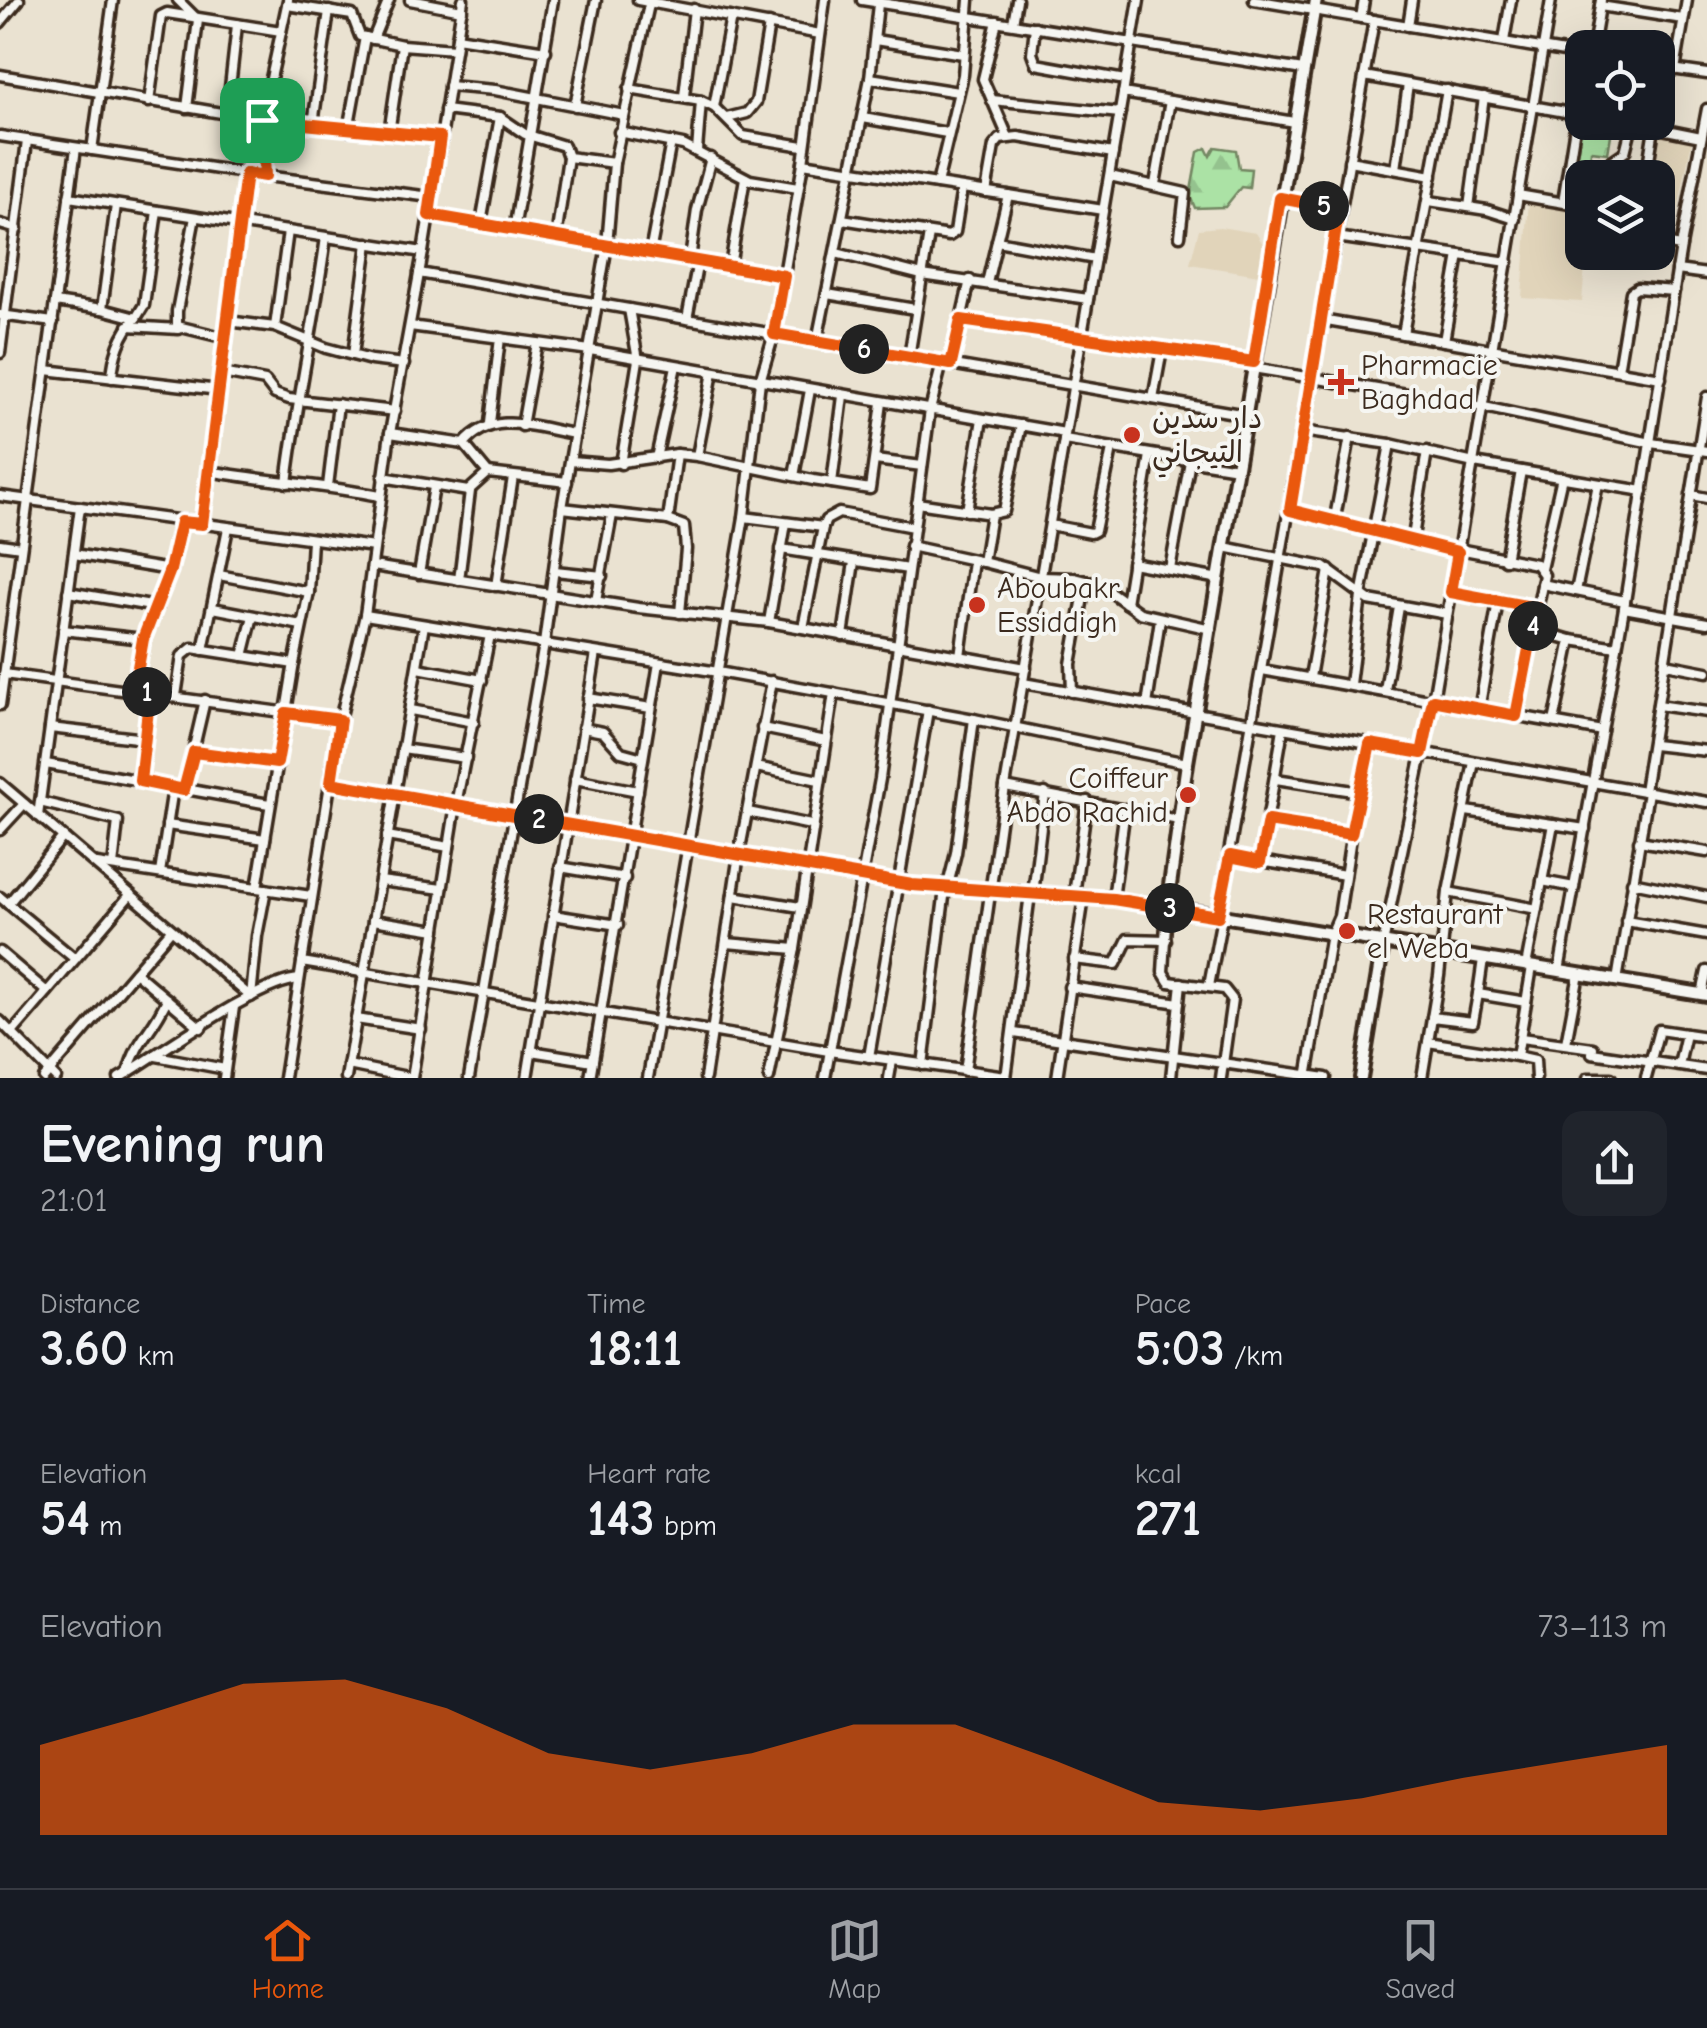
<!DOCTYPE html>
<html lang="en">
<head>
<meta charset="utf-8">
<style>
	:root { --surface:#171b24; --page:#20242c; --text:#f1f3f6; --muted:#9ea1a6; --line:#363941; --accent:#ea580c }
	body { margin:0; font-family:"Comic Neue","Playpen Sans Arabic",sans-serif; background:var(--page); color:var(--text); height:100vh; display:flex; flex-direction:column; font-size:38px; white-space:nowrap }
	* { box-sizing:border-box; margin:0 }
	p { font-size:32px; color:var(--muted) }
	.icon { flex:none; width:55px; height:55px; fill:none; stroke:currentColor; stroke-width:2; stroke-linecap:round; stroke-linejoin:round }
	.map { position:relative; height:1078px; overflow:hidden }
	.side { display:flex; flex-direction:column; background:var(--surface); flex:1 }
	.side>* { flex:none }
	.buttons { position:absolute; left:1565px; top:30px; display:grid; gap:20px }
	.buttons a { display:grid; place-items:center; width:110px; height:110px; border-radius:20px; background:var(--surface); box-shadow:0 10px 40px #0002; font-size:50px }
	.pin { position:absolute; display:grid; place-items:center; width:85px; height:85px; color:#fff; margin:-42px; border-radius:20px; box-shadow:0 5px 15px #0006 }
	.km { position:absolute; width:50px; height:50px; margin:-25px; border-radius:50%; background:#222; color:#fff; font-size:28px; line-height:50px; text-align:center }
	.round { display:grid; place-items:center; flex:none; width:105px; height:105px; border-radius:20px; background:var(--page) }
	.head { display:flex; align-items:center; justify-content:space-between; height:170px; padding:0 40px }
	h1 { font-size:55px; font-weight:800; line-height:75px }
	.metrics { display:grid; grid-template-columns:repeat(3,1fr); gap:15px; height:170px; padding:10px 40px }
	.metrics div { display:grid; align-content:center }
	.metrics b { font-size:50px; font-weight:800 }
	.metrics small { font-size:28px; font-weight:400 }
	.metrics p { font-size:28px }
	.chart { height:280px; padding:20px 40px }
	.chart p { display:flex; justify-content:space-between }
	.chart svg { width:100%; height:180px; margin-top:10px; fill:var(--accent); opacity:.7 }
	.menu { display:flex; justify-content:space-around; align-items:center; height:140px; border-top:2px solid var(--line); background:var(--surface); font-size:28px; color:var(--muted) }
	.menu a { display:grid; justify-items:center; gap:5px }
	.menu .selected { color:var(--accent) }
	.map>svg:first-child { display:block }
	.built { fill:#e1d4ba }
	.forest { fill:url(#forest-firs); stroke:#738662; stroke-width:2.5 }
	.park { fill:url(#park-crowns); stroke:#738662; stroke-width:2.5 }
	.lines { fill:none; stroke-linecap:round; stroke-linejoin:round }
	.street-casing { stroke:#3b2a1e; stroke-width:15 }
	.secondary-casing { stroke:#3b2a1e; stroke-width:18 }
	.street { stroke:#f6f6f2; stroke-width:8 }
	.secondary { stroke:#f6f6f2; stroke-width:10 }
	.route-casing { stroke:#fff; stroke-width:20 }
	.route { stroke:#ea580c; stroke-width:12 }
	.poi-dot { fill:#c8321e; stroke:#f6f6f2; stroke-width:4 }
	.labels { text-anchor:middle; stroke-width:8; stroke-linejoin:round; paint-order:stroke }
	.poi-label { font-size:30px; fill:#3b2a1e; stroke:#f6f6f2; text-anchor:start }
</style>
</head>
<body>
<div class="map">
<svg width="1707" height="1078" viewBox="0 0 1707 1078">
	<defs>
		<pattern id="forest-firs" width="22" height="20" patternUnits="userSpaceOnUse" patternTransform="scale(2.5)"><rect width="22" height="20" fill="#abe2a5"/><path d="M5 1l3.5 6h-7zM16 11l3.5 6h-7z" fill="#94c28e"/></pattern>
		<pattern id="park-crowns" width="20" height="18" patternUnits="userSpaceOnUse" patternTransform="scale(2.5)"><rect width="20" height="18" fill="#abe2a5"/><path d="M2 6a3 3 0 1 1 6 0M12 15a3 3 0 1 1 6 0" fill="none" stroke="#94c28e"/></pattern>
	</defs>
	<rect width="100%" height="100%" fill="#eae2d1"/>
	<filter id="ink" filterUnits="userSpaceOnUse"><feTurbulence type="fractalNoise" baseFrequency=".01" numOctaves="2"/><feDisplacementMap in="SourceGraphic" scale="20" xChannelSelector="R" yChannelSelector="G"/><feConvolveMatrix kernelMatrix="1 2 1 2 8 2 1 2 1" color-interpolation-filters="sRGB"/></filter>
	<g filter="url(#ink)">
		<!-- built -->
		<g class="built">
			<polygon points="1659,135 1692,140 1672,239 1658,235 1658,178 1653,177"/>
			<polygon points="1529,200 1582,203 1582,252 1586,253 1582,302 1522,298"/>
			<polygon points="1220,227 1256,233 1265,247 1259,275 1190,264 1199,229"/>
		</g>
		<!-- forest -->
		<polygon class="forest" points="1215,147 1236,150 1239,168 1251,169 1249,188 1241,187 1225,207 1195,208 1190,196 1198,152 1206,148 1210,156"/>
		<!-- park -->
		<polygon class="park" points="1582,124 1612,129 1608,153 1591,151 1589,177 1582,178 1582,199 1570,196"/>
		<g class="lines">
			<!-- street casing -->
			<g class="street-casing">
				<g id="street">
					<polyline points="178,0 198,20 187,108"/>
					<polyline points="410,0 462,10"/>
					<polyline points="638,0 820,34"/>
					<polyline points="862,0 1303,70"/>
					<polyline points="1254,0 1582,55"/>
					<polyline points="287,5 352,15 360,36 365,37 348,130"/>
					<polyline points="1600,6 1683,19"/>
					<polyline points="1361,18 1364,0"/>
					<polyline points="997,21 983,79 1008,137"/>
					<polyline points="0,23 19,0"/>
					<polyline points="1013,23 1017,0"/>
					<polyline points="1408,26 1412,0"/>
					<polyline points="1035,27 1032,53 1036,64 1125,80"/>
					<polyline points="365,37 402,45 455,49"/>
					<polyline points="457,37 546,51"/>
					<polyline points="373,39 389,0"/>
					<polyline points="875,40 963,54"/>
					<polyline points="1504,41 1511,0"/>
					<polyline points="1593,48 1601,0"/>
					<polyline points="1658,67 1707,74"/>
					<polyline points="1675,70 1687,0"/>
					<polyline points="0,75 262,120 441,137"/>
					<polyline points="1364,76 1582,115"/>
					<polyline points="870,78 958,92"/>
					<polyline points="449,86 495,90 624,115"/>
					<polyline points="629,89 701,101 714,107 743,136 803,146"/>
					<polyline points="1123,93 1294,122"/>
					<polyline points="684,96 694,9"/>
					<polyline points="992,100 1120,113"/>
					<polyline points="149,102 161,16 167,13 281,31"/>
					<polyline points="575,106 596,0"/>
					<polyline points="714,107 731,17"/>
					<polyline points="445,110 500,117 525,134 564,146 568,157 614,163"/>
					<polyline points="227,114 237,25"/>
					<polyline points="727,118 747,113 756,102 769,24"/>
					<polyline points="863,118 947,133"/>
					<polyline points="1627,122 1701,137"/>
					<polyline points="313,124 329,11"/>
					<polyline points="619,132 683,145 750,180 798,188"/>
					<polyline points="389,133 402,45"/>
					<polyline points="0,136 265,176 431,197"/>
					<polyline points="92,150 113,0"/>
					<polyline points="697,151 701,101"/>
					<polyline points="1349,161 1432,176"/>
					<polyline points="803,163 1103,210"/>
					<polyline points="1396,169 1408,84"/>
					<polyline points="265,176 262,120 288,0"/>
					<polyline points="1110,176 1185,193 1180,236"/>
					<polyline points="1593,178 1594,173 1625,152 1632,124"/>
					<polyline points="1646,178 1654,128"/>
					<polyline points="937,184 963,75 969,0"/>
					<polyline points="1155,184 1170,101"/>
					<polyline points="986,192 994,146 1000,139 1018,137 1113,153"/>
					<polyline points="1518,195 1582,206"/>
					<polyline points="69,197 423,252"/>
					<polyline points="1280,198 1339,209"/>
					<polyline points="1429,201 1487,210 1515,219"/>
					<polyline points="1563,202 1577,114"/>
					<polyline points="1469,207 1484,97"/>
					<polyline points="429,215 784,276"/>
					<polyline points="195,217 177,311 177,326 226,338"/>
					<polyline points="842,219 949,236 955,232 962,188"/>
					<polyline points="481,223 500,117"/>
					<polyline points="0,224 17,229"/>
					<polyline points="514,230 553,0"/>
					<polyline points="1336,237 1508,262"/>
					<polyline points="556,238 568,157"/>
					<polyline points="997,241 1095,259"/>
					<polyline points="1658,242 1681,246"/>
					<polyline points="650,253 671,142"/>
					<polyline points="836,253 922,275 1088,299"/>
					<polyline points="690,259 697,210 711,158"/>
					<polyline points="730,266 745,178"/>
					<polyline points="1677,270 1707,274"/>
					<polyline points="419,273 1246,415"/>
					<polyline points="987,283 1008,195"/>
					<polyline points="827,294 915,309"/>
					<polyline points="55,302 102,309 136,318 144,305 157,211"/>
					<polyline points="102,309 116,205"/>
					<polyline points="0,315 53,322"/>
					<polyline points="687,319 698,261"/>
					<polyline points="961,320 1254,362"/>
					<polyline points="1321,320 1661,378"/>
					<polyline points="228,321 275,327 326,348 371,360 404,364"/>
					<polyline points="128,326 179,329"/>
					<polyline points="410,326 590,350 1065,433"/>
					<polyline points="275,327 288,231"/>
					<polyline points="1403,334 1447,90"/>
					<polyline points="817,341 870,78 878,4"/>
					<polyline points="1444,341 1459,255"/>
					<polyline points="0,353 27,141"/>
					<polyline points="353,355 368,243"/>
					<polyline points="909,357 929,234"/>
					<polyline points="951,364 970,280"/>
					<polyline points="1253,368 1484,407 1651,443 1707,451"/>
					<polyline points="46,370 219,390"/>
					<polyline points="1618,370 1631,292 1637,288 1674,291"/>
					<polyline points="222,373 265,381 275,394 289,399 395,411"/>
					<path d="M112,378C113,357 121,333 136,318"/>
					<polyline points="1153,399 1162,350"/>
					<polyline points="490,423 500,338"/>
					<polyline points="522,426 537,343"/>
					<polyline points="1302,431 1390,444 1474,463 1643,491"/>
					<path d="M390,433L464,444C493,409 536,428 575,434"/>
					<polyline points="1064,440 1237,468"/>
					<polyline points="464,444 488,473"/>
					<polyline points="697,456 713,372"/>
					<polyline points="656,458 676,366"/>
					<polyline points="875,460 922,466"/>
					<polyline points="571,461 608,464 677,454 697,456 813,480 870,489 882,403"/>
					<polyline points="621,464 638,360 629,309"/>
					<path d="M209,471C266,481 323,485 380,496"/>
					<polyline points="794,476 810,390"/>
					<polyline points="383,477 468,491 488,473 567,482"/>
					<path d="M287,483C297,400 315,320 326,237"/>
					<polyline points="832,483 843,396"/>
					<polyline points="328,486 338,404"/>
					<polyline points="1691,495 1707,498"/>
					<polyline points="0,496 374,547"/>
					<polyline points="917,503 991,514 1004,511 1021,425"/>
					<polyline points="562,508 668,520 684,526 686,549 680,613"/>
					<polyline points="1290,510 1458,552"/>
					<polyline points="967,511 982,419"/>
					<polyline points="744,517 823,527 826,520 839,513 913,527"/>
					<polyline points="668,520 677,454"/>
					<polyline points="1334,523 1350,437"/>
					<polyline points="202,524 246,173"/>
					<polyline points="1050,525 1091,533 1095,531 1112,449"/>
					<polyline points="1412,543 1427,451"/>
					<polyline points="0,544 21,547"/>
					<polyline points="910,546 983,562 991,514"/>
					<polyline points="1224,547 1324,567 1369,600 1447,614"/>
					<polyline points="781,549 908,569"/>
					<polyline points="1459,549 1536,564 1544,575 1516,716"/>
					<polyline points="74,554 170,570"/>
					<polyline points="1505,560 1521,471"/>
					<polyline points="983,562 1041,577 1074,578 1090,582 1112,593 1140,613 1211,629"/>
					<polyline points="1132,563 1219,579"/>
					<polyline points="373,566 638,608 769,622 1026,668"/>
					<polyline points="1170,569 1190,461"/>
					<polyline points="1541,569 1562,477"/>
					<polyline points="555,571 602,576"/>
					<polyline points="419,574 434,487"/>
					<polyline points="219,575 309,592"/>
					<polyline points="459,580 470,491"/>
					<polyline points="1542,584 1625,601"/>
					<polyline points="496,586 513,477"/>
					<polyline points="1576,591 1598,484"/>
					<polyline points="68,592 157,607"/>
					<polyline points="1451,592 1537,608"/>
					<polyline points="596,601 612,515"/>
					<polyline points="1126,603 1150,455"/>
					<polyline points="213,608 301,625"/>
					<polyline points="1624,608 1707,623"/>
					<polyline points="365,615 718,672 974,719 1187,763"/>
					<polyline points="769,622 786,523"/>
					<polyline points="803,628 823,527"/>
					<polyline points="1533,629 1571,640 1617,647"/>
					<polyline points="63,630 143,639"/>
					<polyline points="843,636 854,562"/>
					<polyline points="203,650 228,528"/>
					<polyline points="243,656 253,616"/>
					<polyline points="960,656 973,561"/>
					<polyline points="1666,664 1707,672"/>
					<polyline points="418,668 482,680"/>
					<polyline points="1262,670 1602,731"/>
					<polyline points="4,674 340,720"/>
					<polyline points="1310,677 1329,570"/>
					<polyline points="1023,683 1707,802"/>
					<polyline points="1350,684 1361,596 1390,444"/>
					<polyline points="134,690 143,639 170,570 181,521"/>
					<polyline points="1385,690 1399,607"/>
					<polyline points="1072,692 1071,664 1086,581"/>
					<polyline points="176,696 182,656 192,648 294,664"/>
					<polyline points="588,698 651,708"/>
					<polyline points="0,705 76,148"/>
					<polyline points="1147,705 1160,619"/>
					<polyline points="1658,705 1707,712"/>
					<polyline points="411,710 474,722"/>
					<polyline points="1479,710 1498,601"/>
					<polyline points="1554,722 1571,640"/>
					<polyline points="50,728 145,739"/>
					<polyline points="583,728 603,732 621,752 643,758"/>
					<polyline points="762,728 826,741"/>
					<polyline points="1653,745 1707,751"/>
					<polyline points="402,749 466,758"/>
					<polyline points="194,752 277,763"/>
					<polyline points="46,764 269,804"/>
					<polyline points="756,767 819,780"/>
					<polyline points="575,779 638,791"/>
					<polyline points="1276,779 1360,792"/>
					<polyline points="140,781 150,693"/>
					<polyline points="0,783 251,997 257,936 266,889"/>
					<polyline points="331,783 912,885 1074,895 1167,907 1163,972 1169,982 1224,989 1232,999 1221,1078"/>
					<polyline points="1005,787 1179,820"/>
					<polyline points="184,790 205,700"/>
					<polyline points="1644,791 1707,397"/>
					<polyline points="40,802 118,821 113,866"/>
					<polyline points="1466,811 1585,829"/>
					<polyline points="748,812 811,825"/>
					<polyline points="38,816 80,507"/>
					<polyline points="1268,821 1351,834"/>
					<polyline points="167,825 265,839"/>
					<polyline points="0,830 24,804"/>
					<polyline points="387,836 449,847"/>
					<polyline points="1639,841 1707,852"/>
					<polyline points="1230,856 1345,875"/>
					<polyline points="1260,862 1283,729"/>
					<polyline points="97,864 311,896"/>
					<polyline points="560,867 625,878"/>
					<polyline points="160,873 173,788"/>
					<polyline points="380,881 442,889"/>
					<polyline points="1542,881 1574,887"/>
					<polyline points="1632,882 1707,897"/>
					<polyline points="948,885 956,853 974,719"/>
					<polyline points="257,888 293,669 309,592 312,540"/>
					<polyline points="1448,892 1537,909"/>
					<polyline points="1033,894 1045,793"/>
					<polyline points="1074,895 1087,801"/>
					<polyline points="733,896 800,907"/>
					<polyline points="0,897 75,959"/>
					<polyline points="1113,899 1125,809"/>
					<polyline points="8,904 63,837"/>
					<polyline points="553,915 618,925"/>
					<polyline points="1218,916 1374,20"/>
					<polyline points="373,920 436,930"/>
					<polyline points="1626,921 1707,935"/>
					<polyline points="727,943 795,949"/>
					<polyline points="1383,944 1433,700 1551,0"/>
					<polyline points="0,952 47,992"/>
					<polyline points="1074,959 1116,964 1128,939 1166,940"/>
					<polyline points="302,962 829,1051 1006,1076"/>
					<polyline points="1526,966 1553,824"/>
					<polyline points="1532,967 1517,1056 1535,1060 1536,1078"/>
					<polyline points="1559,971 1624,608 1681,246 1707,109"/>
					<polyline points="135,972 201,1028"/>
					<polyline points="1617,981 1648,792"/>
					<polyline points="1209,986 1222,917"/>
					<polyline points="1069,987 1179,1003"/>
					<polyline points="1478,994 1483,959"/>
					<polyline points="1702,994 1707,971"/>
					<polyline points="1432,1017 1473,1022 1478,994 1526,1002"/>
					<polyline points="356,1019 421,1029"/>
					<polyline points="0,1021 56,1078"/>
					<polyline points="12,1033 130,895"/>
					<polyline points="1014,1033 1326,1078"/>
					<polyline points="1686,1034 1707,1037"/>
					<polyline points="1521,1038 1593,1048 1592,1053 1707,1070"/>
					<polyline points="1428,1042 1517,1056"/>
					<polyline points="1566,1043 1579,974"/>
					<polyline points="531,1051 593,1061"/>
					<polyline points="156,1056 225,1069"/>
					<polyline points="869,1057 928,710"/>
					<polyline points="348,1065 412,1078"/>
					<polyline points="923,1065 945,889"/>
					<polyline points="965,1071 1005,787 1139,0"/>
					<path d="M128,1073C136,1039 154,1030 167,999"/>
					<polyline points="44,1078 171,930"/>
					<path d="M119,1078C159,1054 258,982 299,979"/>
					<polyline points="224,1078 234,1007"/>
					<polyline points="284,1078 340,720 365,615 390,433 423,252 463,0"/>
					<polyline points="346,1078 424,625"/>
					<polyline points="412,1078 456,804 490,635"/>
					<polyline points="469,1078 544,644 562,508 607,245 614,163 650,0"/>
					<polyline points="527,1078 596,653"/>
					<polyline points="590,1078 659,663"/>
					<polyline points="648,1078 744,517 760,381 774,334 803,163 825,0"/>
					<polyline points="705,1078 739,854 772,681"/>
					<polyline points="769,1078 795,949 834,693"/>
					<polyline points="825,1078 880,779 930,410 942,363"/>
					<polyline points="889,1078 892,1061"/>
					<polyline points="1006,1078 1030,894"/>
					<polyline points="1057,1078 1084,897"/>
					<polyline points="1171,1078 1181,983"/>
					<polyline points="1307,1078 1331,934 1339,916 1352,831 1370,744"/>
					<polyline points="1422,1078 1439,976 1448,892 1474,762"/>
					<polyline points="1588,1078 1611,1078"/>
					<polyline points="1646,1078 1659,1030 1686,1034 1679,1065"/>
				</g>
			</g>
			<!-- secondary casing -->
			<g class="secondary-casing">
				<g id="secondary">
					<polyline points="1316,0 1187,763 1167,907 1707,995"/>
					<polyline points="1361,1078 1383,944"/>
				</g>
			</g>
			<!-- street -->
			<use href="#street" class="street"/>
			<!-- secondary -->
			<use href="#secondary" class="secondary"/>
		</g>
	</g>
	<g class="lines" filter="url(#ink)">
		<!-- route casing -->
		<g class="route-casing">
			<polygon id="route" points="262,120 440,137 429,215 784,276 774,334 951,364 961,320 1254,362 1280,198 1339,209 1290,510 1458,552 1451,592 1537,608 1516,716 1433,700 1422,753 1370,744 1351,834 1268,821 1260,862 1230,856 1218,916 1113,899 912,885 331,783 340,720 286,713 277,763 194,752 184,790 140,781 150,692 134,690 143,639 170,570 181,522 202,524 246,173 265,176"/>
		</g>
		<!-- route -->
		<use href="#route" class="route"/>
	</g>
	<!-- markers -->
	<g class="poi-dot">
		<path d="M1336 367h10v10h10v10h-10v10h-10v-10h-10v-10h10z"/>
		<circle cx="1132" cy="435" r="10"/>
		<circle cx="977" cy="605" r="10"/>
		<circle cx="1188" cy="795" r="10"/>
		<circle cx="1347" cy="931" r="10"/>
	</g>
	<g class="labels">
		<!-- poi labels -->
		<g class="poi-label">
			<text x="1361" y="375">Pharmacie<tspan x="1361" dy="34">Baghdad</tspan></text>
			<text x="1152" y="428">دار سدين<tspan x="1152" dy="34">التيجاني</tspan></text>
			<text x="997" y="598">Aboubakr<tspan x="997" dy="34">Essiddigh</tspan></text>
			<text x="1168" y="788" text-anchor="end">Coiffeur<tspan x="1168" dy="34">Abdo Rachid</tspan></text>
			<text x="1367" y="924">Restaurant<tspan x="1367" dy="34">el Weba</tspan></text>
		</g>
	</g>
</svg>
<div class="buttons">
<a><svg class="icon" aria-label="locate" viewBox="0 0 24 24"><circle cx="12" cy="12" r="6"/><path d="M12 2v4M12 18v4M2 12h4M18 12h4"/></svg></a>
<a><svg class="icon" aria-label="layers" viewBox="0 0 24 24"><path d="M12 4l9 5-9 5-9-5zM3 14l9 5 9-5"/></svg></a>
</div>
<div class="pin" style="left:262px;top:120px;background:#1e9e55"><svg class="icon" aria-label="arrive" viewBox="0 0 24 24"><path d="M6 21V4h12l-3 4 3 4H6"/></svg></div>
<b class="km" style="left:147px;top:692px">1</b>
<b class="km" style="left:539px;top:819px">2</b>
<b class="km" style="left:1170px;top:908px">3</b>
<b class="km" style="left:1533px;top:626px">4</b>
<b class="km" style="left:1324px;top:206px">5</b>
<b class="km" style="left:864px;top:349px">6</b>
</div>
<section class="side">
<div class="head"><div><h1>Evening run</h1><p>21:01</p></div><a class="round"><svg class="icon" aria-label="share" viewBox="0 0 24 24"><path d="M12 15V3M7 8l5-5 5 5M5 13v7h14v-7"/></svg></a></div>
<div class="metrics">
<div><p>Distance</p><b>3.60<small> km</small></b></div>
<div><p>Time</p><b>18:11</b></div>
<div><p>Pace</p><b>5:03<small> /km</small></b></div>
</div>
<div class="metrics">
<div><p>Elevation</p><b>54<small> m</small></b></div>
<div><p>Heart rate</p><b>143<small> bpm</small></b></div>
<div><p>kcal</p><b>271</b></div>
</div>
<div class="chart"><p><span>Elevation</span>73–113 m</p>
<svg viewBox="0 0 160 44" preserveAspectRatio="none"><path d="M0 44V22L10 15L20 7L30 6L40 13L50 24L60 28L70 24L80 17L90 17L100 26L110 36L120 38L130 35L140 30L150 26L160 22V44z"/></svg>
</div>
</section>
<nav class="menu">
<a class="selected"><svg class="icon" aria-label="home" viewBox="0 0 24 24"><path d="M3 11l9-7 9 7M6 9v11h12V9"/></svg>Home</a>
<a><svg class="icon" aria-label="map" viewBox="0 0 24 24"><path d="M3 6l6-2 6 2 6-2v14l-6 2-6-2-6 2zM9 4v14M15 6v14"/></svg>Map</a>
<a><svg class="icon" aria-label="saved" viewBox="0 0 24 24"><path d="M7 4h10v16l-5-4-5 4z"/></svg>Saved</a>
</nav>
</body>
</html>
